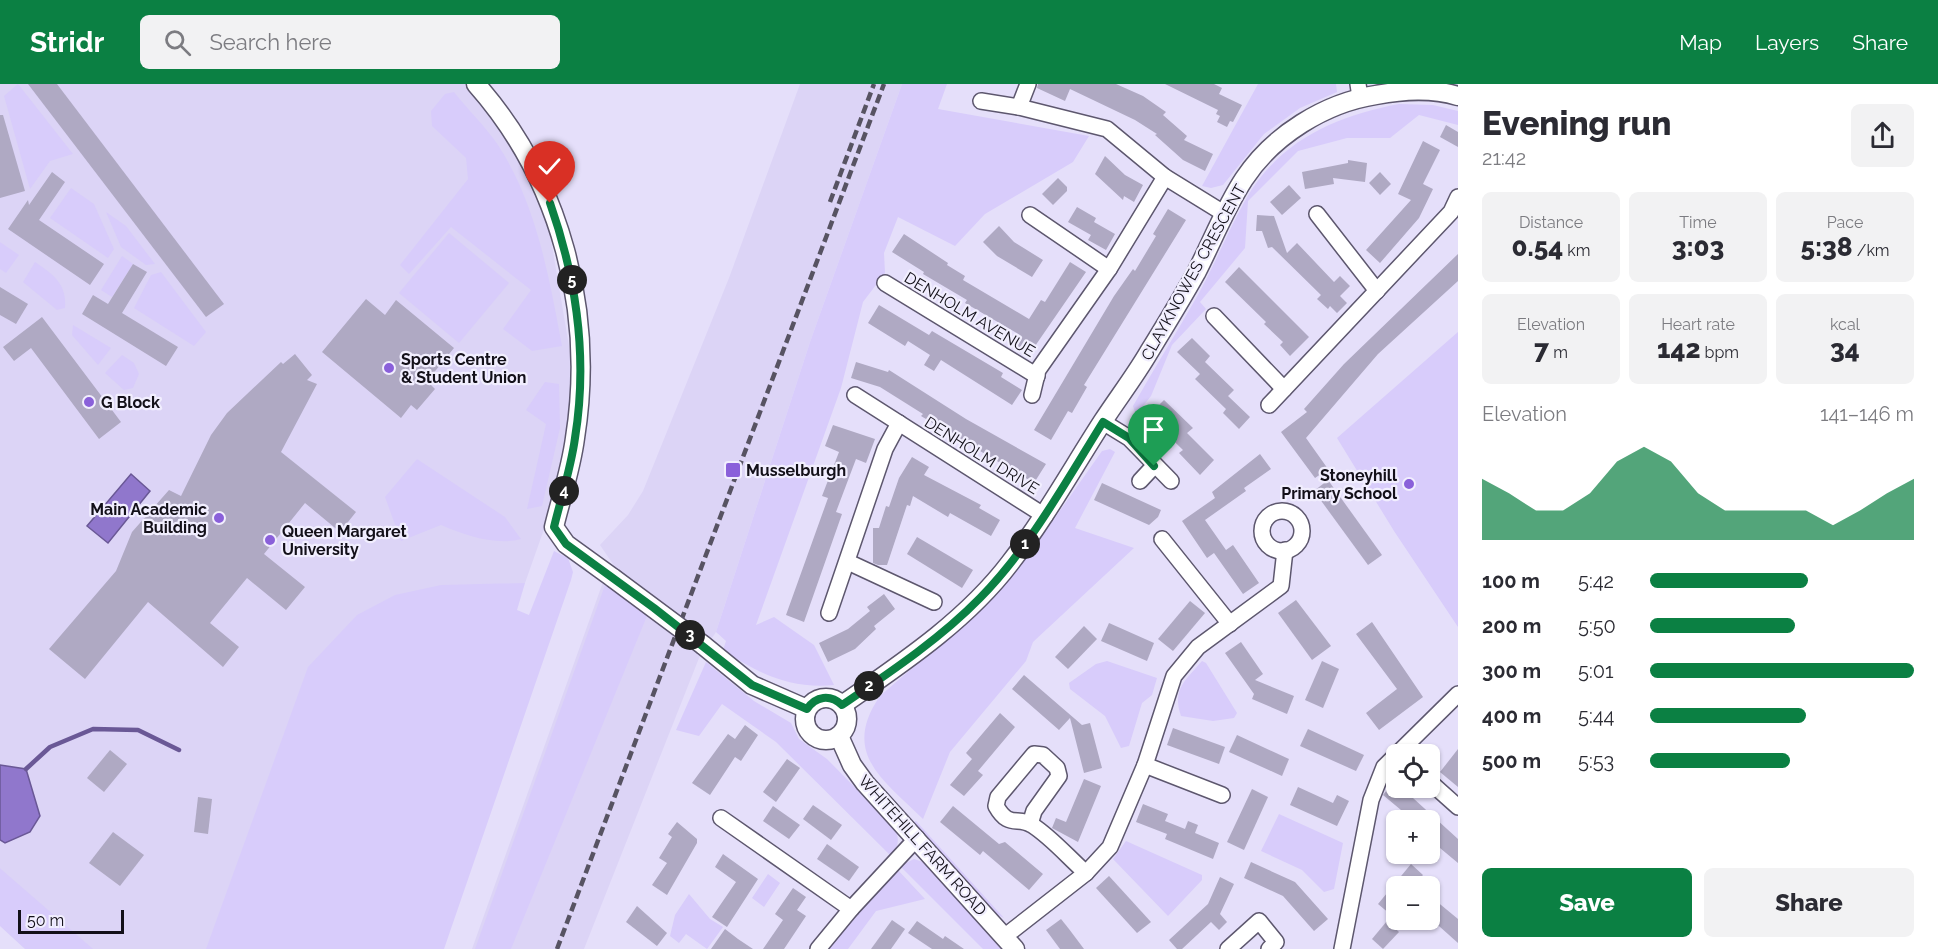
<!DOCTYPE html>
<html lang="en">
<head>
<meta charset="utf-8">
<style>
	:root { --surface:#fff; --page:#f2f2f3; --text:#2b2b33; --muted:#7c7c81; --accent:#0b8043 }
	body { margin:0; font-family:Raleway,sans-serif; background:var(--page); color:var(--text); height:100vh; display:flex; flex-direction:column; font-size:22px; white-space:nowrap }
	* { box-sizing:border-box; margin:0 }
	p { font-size:20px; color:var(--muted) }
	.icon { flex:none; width:33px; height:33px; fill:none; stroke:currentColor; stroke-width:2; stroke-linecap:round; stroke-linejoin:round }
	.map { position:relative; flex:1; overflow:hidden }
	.panel { display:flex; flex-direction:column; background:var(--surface); width:480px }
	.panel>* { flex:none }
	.controls { position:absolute; left:1386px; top:660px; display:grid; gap:12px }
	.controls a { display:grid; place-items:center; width:54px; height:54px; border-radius:9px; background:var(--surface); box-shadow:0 2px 4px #0004; font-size:30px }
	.scale { position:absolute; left:18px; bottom:15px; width:106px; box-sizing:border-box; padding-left:6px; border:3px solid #131019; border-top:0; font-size:16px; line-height:21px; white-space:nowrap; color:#131019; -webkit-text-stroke:4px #f1eefe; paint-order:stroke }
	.pin { position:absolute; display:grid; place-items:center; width:51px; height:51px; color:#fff; margin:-62px -26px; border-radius:50% 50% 50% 0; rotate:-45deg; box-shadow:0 0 6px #0007 }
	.pin .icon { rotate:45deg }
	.km { position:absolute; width:30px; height:30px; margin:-15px; border-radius:50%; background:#222; color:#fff; font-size:16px; line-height:30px; text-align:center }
	.round { display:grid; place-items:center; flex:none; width:63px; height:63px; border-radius:9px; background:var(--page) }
	.summary { display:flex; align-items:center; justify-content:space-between; height:102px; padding:0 24px }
	h1 { font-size:33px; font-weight:800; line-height:45px }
	.figures { display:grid; grid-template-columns:repeat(3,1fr); gap:9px; height:102px; padding:6px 24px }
	.figures div { display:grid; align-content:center; border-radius:9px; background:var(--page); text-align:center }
	.figures b { font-size:26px; font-weight:800 }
	.figures small { font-size:16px; font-weight:400 }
	.figures p { font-size:16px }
	.chart { height:168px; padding:12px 24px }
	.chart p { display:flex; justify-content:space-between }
	.chart svg { width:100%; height:108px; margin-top:6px; fill:var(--accent); opacity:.7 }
	.cta { display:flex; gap:12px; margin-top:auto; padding:12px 24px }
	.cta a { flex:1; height:69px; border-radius:9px; background:var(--accent); color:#fff; font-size:24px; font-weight:800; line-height:69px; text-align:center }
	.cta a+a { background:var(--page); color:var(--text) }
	ul { padding:0 24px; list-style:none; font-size:20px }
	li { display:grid; grid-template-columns:96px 72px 1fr; align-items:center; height:45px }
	li i { height:15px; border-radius:8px; background:var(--accent) }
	header { display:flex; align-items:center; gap:36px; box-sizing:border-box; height:84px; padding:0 30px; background:var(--accent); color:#fff }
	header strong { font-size:28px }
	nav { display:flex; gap:33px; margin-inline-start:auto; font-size:21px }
	.search { width:420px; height:54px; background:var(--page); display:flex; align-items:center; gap:15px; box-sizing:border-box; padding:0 21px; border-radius:9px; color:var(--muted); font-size:22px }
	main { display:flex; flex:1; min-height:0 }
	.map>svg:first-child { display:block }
	.built { fill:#dcd4f6 }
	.green { fill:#d8ccfb }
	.water { fill:#9077cc; stroke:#6a5896; stroke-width:1.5 }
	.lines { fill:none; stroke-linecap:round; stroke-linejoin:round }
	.stream { stroke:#6a5896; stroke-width:4.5 }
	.building { fill:#afa9c3 }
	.minor-casing { stroke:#5d576e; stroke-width:18 }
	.tertiary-casing { stroke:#5d576e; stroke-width:21 }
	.minor { stroke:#fff; stroke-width:15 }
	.tertiary { stroke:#fff; stroke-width:18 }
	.rail { stroke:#575362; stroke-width:4.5; stroke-dasharray:9 4.5; stroke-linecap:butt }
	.tertiary-bridge-casing { stroke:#5d576e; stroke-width:21; stroke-linecap:butt }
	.tertiary-bridge { stroke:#fff; stroke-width:18 }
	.route-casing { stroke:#fff; stroke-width:12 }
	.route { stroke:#0b8043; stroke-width:8 }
	.poi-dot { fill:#8a60da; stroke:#f1eefe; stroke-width:2 }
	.labels { text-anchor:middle; stroke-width:4.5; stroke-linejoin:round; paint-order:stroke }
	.street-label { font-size:16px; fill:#131019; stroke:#f1eefe }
	.poi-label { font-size:16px; font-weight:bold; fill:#131019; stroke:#f1eefe; text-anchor:start }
</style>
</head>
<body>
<header>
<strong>Stridr</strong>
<div class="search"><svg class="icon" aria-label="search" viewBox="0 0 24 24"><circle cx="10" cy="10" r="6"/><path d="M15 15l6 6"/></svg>Search here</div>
<nav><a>Map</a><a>Layers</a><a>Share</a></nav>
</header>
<main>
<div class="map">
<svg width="1458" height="865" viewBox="0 0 1458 865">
	<rect width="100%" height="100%" fill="#e5dffa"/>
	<!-- built -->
	<g class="built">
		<polygon points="0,0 465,0 475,9 513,65 549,144 570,268 572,351 555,414 525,499 518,501 209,865 40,865 0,827"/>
		<polygon points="800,0 902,0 810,258 716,548 699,574 584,865 472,865 603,498 649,527 653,517 617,486 600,461 628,431 643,407 729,194"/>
	</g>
	<!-- green -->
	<g class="green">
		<polygon points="18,0 73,70 50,77 30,105 4,12"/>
		<path d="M902,0H947L938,25L1089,52L1073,78L985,130L955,162L898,133L884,169L885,189L863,218L841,304L756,541L774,533L814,561L834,601C790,605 759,590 723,566L726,557L716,548L810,258Z"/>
		<polygon points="1258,0 1336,0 1337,8 1300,24 1264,50 1223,101 1211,104 1202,102"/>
		<path d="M454,8C468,26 486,43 498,61C537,121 549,193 562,262L532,267L503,245L531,206L451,143L409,190L400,181L468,95L466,74L432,42L431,27L445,10Z"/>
		<path d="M1399,20L1433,21L1458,27V41L1419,31L1390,54H1347L1298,67L1248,117L1245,164L1200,218L1206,225L1172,261L1151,312L1136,331L1133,322C1154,284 1178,247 1199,209C1216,178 1229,145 1246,115C1280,56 1336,32 1399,20Z"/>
		<polygon points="71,104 94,120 114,165 108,174 50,134"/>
		<polygon points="106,128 126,142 155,180 146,181 121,163"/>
		<polygon points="449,149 509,199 459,259 399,209"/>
		<polygon points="0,158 19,171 6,189 0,185"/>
		<polygon points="122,172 133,180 112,213 101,206"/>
		<path d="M35,178C53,190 67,200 65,224L57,226L23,198Z"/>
		<polygon points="161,188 206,248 194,262 134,224 151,191"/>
		<polygon points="73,241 111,264 98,281 72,251"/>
		<polygon points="1458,248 1458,543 1394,447 1337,354"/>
		<polygon points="122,271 134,279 139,290 133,304 124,306 105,289"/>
		<polygon points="545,298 559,300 560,344 542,422 527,425 546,340 526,326"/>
		<path d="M1110,365L1115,368L1075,444L1134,464L1033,558L1026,577L950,668L923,735C885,697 840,670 880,612L993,514L1052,438L1102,367Z"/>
		<path d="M417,375L505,433L521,455C496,462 464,451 441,441L401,457L385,413Z"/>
		<polygon points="554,467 568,474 573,488 571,496 444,865 206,865 308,583 357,531 395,511 441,501 525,499 517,526 529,531"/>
		<polygon points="605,501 649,527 511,865 475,865"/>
		<polygon points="1107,577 1157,594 1152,611 1142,619 1129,662 1121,664 1105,632 1070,605 1069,599 1096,580"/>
		<path d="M1202,577L1206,579L1237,629L1234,634L1213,637L1181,632C1172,605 1185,597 1202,577Z"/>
		<path d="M706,578L754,617L791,639L799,655L827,675L894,743C900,754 899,763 891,772L776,658L722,620L699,652L676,646Z"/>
		<polygon points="1279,730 1343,759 1334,805 1324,808 1302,786 1261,767"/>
		<polygon points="916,737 1004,834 994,829 913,739"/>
		<polygon points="1126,757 1202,791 1202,796 1168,832 1113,775"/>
		<polygon points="914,775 929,780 1004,865 983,865 900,782"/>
		<polygon points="0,784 2,786 93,865 25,865 0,842"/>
		<polygon points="896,784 925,815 876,827 848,865 827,865"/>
		<polygon points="768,790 780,799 764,823 752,814"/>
		<polygon points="689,810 710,835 723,843 707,865 686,850 679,859 670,852 675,831"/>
	</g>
	<!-- water -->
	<g class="water">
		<polygon points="131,390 150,407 108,459 87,442"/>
		<polygon points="0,681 26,685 40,732 30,748 5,759 0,756"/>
	</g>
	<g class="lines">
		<!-- stream -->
		<polyline class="stream" points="26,685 50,663 93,645 138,646 179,666"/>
	</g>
	<!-- building -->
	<g class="building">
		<polygon points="28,0 57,0 224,220 206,233"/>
		<polygon points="1038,0 1116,0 1143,12 1166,28 1163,31 1187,52 1184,56 1213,70 1205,87 1183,76 1155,51 1157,50 1135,36 1070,5 1065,17 1037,4"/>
		<polygon points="1165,0 1214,0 1222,4 1219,10 1242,21 1233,38 1230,37 1227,43 1217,38 1220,32 1216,30 1218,26"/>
		<polygon points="0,31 3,31 25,107 0,114"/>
		<polygon points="1446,41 1458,48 1458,63 1440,53"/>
		<polygon points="1423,57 1440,66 1423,100 1433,105 1419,134 1380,179 1366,166 1411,116 1398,110"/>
		<polygon points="1105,72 1125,91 1143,101 1134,118 1124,112 1123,116 1095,90"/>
		<polygon points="1348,76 1367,79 1365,98 1333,94 1334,100 1305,105 1302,88 1348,79"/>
		<polygon points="52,88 65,98 39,136 104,180 90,201 8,145 28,116 29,121"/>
		<polygon points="1380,88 1391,100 1380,111 1369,99"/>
		<polygon points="1058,94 1067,103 1067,107 1053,121 1042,110"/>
		<polygon points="1289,101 1301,114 1282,131 1270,118"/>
		<polygon points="1077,123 1096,134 1094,138 1115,150 1106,166 1088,156 1091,151 1068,138"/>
		<polygon points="1168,125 1186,136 1084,301 1087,303 1072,329 1068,327 1051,356 1034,346 1114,212 1133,185 1135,187 1156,152 1153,150"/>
		<polygon points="1257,131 1274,132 1287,169 1297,159 1334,198 1340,192 1350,202 1340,212 1347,219 1337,229 1330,222 1328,225 1317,215 1321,211 1272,163 1268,164 1262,147 1256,147"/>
		<polygon points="999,142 1014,158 1043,176 1032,193 997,172 983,158"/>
		<polygon points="904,150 948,179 947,181 965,192 963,196 1029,235 1041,216 1045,218 1070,178 1086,188 1033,265 1029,262 1025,269 1013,262 1020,251 965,219 967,216 923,190 924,188 892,168"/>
		<polygon points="1458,170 1458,197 1378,270 1306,354 1328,385 1315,394 1281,348 1307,328 1304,325 1344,280"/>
		<polygon points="133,180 147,188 122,229 178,263 166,282 82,230 93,211 108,220"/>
		<polygon points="1239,183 1309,253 1290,272 1280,261 1283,258 1264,240 1266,238 1225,198"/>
		<polygon points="0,203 28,220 16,240 0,231"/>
		<polygon points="366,215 385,231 396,216 454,264 427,297 435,305 417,326 411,321 401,334 322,268"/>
		<polygon points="879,221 929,251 932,247 1003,289 1001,293 1022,306 1012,321 941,276 934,287 924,281 930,271 908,257 905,262 868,239"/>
		<polygon points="42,233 121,338 99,355 31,264 14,277 3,263"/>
		<polygon points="1192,254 1210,272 1205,278 1234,306 1228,312 1250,333 1239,345 1223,329 1226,325 1195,295 1200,290 1177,268"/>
		<polygon points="295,270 312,291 307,296 317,300 281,368 356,428 340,448 305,419 264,470 305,503 286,526 247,494 210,539 239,563 223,583 148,518 85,595 49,565 116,487 132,448 169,406 181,412 211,351 227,329 281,278 283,280"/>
		<polygon points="856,278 888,288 889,286 966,335 1046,380 1034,399 921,332 923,330 880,303 851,294"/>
		<polygon points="1164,316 1193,344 1187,349 1214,376 1200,391 1179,369 1183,366 1148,332"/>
		<polygon points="833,341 875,355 866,379 856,375 836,428 842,430 804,538 786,531 828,414 822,412 839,368 825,362"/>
		<polygon points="1260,370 1271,385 1244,404 1246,407 1205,436 1226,466 1233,461 1259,499 1243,510 1214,469 1207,474 1182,437 1215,414 1212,408"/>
		<polygon points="912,373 929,383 924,391 981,421 979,424 1000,436 991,452 950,429 948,433 913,412 910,422 907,421 887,481 878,481 873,479 873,444 879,444 886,422 889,423 899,394"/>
		<polygon points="1328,396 1382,471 1368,481 1314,407"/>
		<polygon points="1102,399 1161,426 1158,433 1149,441 1094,416"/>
		<polygon points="917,453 973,486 962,504 907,470"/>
		<polygon points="884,510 895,525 874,542 876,545 855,565 828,578 819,559 848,545 870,527 867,523"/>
		<polygon points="1296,516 1331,562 1312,576 1278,529"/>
		<polygon points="1190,517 1205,529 1173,567 1158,555"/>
		<polygon points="1372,538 1423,613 1379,646 1366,629 1397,605 1356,550"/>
		<polygon points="1109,539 1154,559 1147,577 1101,557"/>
		<polygon points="1084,542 1097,555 1068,585 1055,573"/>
		<polygon points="1241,558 1263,590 1255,596 1294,612 1287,630 1252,615 1254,610 1225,569"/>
		<polygon points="1322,577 1339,585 1323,624 1305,616"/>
		<polygon points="1024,591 1082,641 1090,639 1102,684 1084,689 1070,634 1059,646 1012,605"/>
		<polygon points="1000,629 1015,643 978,687 983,691 964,712 950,701 972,675 966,669"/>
		<polygon points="745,641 758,651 741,677 735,673 710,711 692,699 728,650 735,655"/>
		<polygon points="1173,644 1225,663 1219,680 1167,661"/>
		<polygon points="1308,645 1364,671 1356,687 1300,662"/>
		<polygon points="1237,651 1289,675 1282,692 1229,668"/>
		<polygon points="1458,665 1458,703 1440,688"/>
		<polygon points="110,666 127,680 104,708 87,694"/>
		<polygon points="787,675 800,684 776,718 763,708"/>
		<polygon points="1084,695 1101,702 1078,758 1052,744 1056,734 1066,738"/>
		<polygon points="1394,697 1396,704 1402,704 1458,755 1458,779 1434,759 1437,756 1430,750 1430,736 1413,736 1383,711"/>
		<polygon points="1298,703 1333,719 1337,711 1349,717 1337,742 1290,721"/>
		<polygon points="1252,705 1268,713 1244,766 1227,758"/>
		<polygon points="198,713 212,715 208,750 194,748"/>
		<polygon points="1143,720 1168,730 1165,737 1185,745 1188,737 1198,741 1195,749 1219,759 1213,775 1165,755 1167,750 1136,738"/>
		<polygon points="813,721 842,741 831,756 803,735"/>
		<polygon points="773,722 800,741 789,755 763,737"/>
		<polygon points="953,722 999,760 1005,758 1043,790 1029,806 983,767 980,771 940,738"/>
		<polygon points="677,738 697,755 697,759 667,811 652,801 667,779 659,774 672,753 668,750"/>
		<polygon points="113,748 144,771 120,802 89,779"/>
		<polygon points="827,760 859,783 849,797 817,775"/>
		<polygon points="723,770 758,795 727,843 712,833 736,798 715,783"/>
		<polygon points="1251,778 1295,798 1328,835 1314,847 1283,812 1244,794"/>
		<polygon points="1411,780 1423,791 1413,802 1396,802 1396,822 1390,830 1378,820"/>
		<polygon points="1109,792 1151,838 1137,849 1096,804"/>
		<polygon points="1220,793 1234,800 1220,830 1227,838 1219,846 1211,838 1182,865 1177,865 1169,856 1208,820"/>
		<polygon points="793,804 806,813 797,826 806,832 784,865 763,865 783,836 775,830"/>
		<polygon points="1435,816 1458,835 1458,859 1430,834 1430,823"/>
		<polygon points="637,822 667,849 657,862 626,838"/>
		<polygon points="1061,835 1069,845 1084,865 1060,865 1046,846"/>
		<polygon points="892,836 905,845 891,865 871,865"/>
		<polygon points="917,837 943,855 945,852 964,865 932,865 908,849"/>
		<polygon points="1387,837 1399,848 1383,865 1372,855"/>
		<polygon points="725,845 738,855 753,865 711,865"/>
	</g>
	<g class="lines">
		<!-- minor casing -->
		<g class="minor-casing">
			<g id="minor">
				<polyline points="1358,0 1360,13"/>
				<polyline points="981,17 1019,23 1107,45 1165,93 1225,130"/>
				<polyline points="1019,23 1028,0"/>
				<polyline points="1317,130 1377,207"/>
				<polyline points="1030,131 1109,185"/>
				<polyline points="885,199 1037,292"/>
				<polyline points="1214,232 1284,305"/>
				<polyline points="855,311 1045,432"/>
				<polyline points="1032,311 1038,286 1109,185 1165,93"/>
				<polyline points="1269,321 1451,128 1458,113"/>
				<polyline points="1103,338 1129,354 1171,397"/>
				<polyline points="1140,397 1154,382"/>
				<circle cx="1282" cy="447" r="20"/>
				<polyline points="1162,455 1230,540"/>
				<polyline points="848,478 934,518"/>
				<polyline points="829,529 885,365 899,339"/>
				<polyline points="1145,681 1222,711"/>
				<polyline points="1430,698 1458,723"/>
				<polyline points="721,734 851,825"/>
				<path d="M1030,740L1034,727L1059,692L1057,684L1043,671L1034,670L998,713L996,722C1009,745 1017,732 1032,741C1051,753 1069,774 1086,789"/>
				<polyline points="1004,853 1086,789 1110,763 1145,681 1174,592 1198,563 1281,502 1285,466"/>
				<polyline points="818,865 851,825 917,754"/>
				<polyline points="1228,865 1259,837 1276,858 1269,865"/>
				<polyline points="1342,865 1371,716 1384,683 1458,610"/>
			</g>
		</g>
		<!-- tertiary casing -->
		<g class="tertiary-casing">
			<g id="tertiary">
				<path d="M476,0C561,96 595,228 575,354C571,385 561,414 554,443L566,460L613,494"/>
				<polyline points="703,561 752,601 807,625"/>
				<circle cx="826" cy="635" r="21"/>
				<path d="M842,621C901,580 966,537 1010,479C1045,434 1072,385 1103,337C1118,314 1135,292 1149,268C1165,242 1181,216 1196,189C1212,158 1225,124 1244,95C1273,51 1325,19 1376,11C1404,6 1431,4 1458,12"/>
				<polyline points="839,652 852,681 865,699 1015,865"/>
			</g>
		</g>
		<!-- minor -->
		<use href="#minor" class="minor"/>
		<!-- tertiary -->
		<use href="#tertiary" class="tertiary"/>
		<!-- rail -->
		<g class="rail">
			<polyline points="830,118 874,0"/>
			<polyline points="557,865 884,0"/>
		</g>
		<!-- tertiary-bridge casing -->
		<g class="tertiary-bridge-casing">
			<polyline id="tertiary-bridge" points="613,494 703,561"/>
		</g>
		<!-- tertiary-bridge -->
		<use href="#tertiary-bridge" class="tertiary-bridge"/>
	</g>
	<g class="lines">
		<!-- route casing -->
		<g class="route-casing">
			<path id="route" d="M550,119C577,196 588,274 575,354C571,384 561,414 554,443L566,460L654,524L752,601L807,625C816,612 830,610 842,621C889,589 940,555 980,514C1030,463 1065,399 1103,338L1129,354L1154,382"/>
		</g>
		<!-- route -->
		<use href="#route" class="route"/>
	</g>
	<!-- markers -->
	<g class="poi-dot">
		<circle cx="389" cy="284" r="6"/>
		<circle cx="89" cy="318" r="6"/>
		<rect x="725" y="378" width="16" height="16" rx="3"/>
		<circle cx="1409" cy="400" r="6"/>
		<circle cx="219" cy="434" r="6"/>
		<circle cx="270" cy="456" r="6"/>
	</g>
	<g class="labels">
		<!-- street labels -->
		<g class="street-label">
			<text transform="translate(1193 188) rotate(-61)" y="6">CLAYKNOWES CRESCENT</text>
			<text transform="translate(970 230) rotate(31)" y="6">DENHOLM AVENUE</text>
			<text transform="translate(982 371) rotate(32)" y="6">DENHOLM DRIVE</text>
			<text transform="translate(923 761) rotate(48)" y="6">WHITEHILL FARM ROAD</text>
		</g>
		<!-- poi labels -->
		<g class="poi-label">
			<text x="401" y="281">Sports Centre<tspan x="401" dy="18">&amp; Student Union</tspan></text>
			<text x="101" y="324">G Block</text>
			<text x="746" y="392">Musselburgh</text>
			<text x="1397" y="397" text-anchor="end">Stoneyhill<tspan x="1397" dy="18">Primary School</tspan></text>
			<text x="207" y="431" text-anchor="end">Main Academic<tspan x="207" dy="18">Building</tspan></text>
			<text x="282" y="453">Queen Margaret<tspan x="282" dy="18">University</tspan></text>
		</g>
	</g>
</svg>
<div class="controls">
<a><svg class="icon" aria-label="locate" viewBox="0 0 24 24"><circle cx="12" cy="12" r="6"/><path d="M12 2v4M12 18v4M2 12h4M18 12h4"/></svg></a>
<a>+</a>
<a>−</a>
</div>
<div class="scale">50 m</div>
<div class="pin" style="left:1154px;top:382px;background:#1e9e55"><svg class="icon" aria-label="arrive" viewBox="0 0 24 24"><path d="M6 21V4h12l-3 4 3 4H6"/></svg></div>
<div class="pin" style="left:550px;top:119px;background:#d93025"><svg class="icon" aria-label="check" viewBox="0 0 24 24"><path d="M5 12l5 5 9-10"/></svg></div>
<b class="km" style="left:1025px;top:460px">1</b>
<b class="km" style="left:869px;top:602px">2</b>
<b class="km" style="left:690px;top:551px">3</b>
<b class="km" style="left:564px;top:407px">4</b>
<b class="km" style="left:572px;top:196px">5</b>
</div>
<section class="panel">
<div class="summary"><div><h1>Evening run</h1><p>21:42</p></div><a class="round"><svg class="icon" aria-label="share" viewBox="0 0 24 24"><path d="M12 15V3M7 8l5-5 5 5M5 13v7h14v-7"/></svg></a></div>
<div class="figures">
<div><p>Distance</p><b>0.54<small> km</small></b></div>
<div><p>Time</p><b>3:03</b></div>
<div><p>Pace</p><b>5:38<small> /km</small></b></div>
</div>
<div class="figures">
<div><p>Elevation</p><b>7<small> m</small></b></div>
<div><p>Heart rate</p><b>142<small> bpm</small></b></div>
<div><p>kcal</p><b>34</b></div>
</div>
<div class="chart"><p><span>Elevation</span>141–146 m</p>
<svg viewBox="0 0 160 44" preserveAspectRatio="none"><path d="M0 44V19L10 25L20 32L30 32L40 25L50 12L60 6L70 12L80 25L90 32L100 32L110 32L120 32L130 38L140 32L150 25L160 19V44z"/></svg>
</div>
<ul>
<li><b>100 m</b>5:42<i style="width:60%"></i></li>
<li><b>200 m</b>5:50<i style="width:55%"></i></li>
<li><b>300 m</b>5:01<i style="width:100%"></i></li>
<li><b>400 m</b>5:44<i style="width:59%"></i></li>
<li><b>500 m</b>5:53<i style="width:53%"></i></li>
</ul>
<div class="cta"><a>Save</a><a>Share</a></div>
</section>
</main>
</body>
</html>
